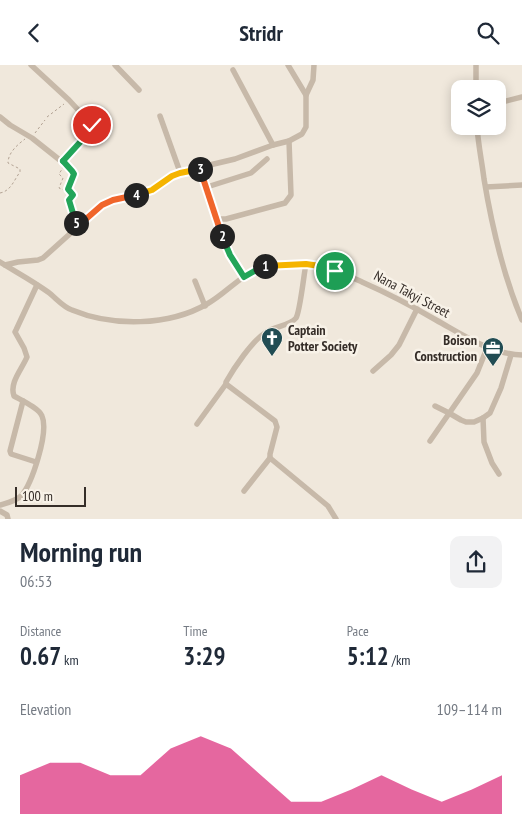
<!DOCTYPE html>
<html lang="en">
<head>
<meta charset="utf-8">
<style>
	:root { --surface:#fff; --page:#f2f2f3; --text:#1f2937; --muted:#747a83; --accent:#db2777 }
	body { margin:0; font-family:"PT Sans Narrow",sans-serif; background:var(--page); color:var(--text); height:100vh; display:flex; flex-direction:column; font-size:19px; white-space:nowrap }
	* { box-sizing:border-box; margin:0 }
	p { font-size:16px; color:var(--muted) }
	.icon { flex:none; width:28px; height:28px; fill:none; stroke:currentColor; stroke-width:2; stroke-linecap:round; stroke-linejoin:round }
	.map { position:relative; height:454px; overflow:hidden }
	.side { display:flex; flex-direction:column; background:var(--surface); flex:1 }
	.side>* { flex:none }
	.buttons { position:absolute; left:451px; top:15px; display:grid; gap:10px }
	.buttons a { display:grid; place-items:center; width:55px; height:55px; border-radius:10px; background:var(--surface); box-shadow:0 2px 12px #0003; font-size:25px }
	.scale { position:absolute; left:15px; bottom:12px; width:71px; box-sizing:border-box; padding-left:5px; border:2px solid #352d28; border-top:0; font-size:14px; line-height:18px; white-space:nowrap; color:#352d28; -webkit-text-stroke:4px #f8f2e8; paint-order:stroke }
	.pin { position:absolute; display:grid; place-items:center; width:42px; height:42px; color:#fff; margin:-21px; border:2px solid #fff; border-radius:50%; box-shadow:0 1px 5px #0007 }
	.km { position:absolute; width:25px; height:25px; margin:-12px; border-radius:50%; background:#222; color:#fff; font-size:14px; line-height:25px; text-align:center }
	.round { display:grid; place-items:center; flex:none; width:52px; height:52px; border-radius:10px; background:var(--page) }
	.summary { display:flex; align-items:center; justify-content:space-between; height:85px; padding:0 20px }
	h1 { font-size:28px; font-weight:600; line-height:38px }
	.stats { display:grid; grid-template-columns:repeat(3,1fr); gap:8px; height:85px; padding:5px 20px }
	.stats div { display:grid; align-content:center }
	.stats b { font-size:25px; font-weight:600 }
	.stats small { font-size:14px; font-weight:400 }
	.stats p { font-size:14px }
	.chart { height:140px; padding:10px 20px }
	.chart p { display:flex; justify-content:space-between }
	.chart svg { width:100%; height:90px; margin-top:5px; fill:var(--accent); opacity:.7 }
	header { display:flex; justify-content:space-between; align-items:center; height:65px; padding:0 20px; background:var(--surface); font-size:22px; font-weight:600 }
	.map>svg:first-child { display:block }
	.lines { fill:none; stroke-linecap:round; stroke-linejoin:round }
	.path { stroke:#b3a394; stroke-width:1; stroke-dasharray:2.5 2.5; stroke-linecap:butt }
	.minor { stroke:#c7b9a9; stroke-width:5.5 }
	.split-1-casing { stroke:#fff; stroke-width:10 }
	.split-2-casing { stroke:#fff; stroke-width:10 }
	.split-3-casing { stroke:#fff; stroke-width:10 }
	.split-4-casing { stroke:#fff; stroke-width:10 }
	.split-5-casing { stroke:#fff; stroke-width:10 }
	.split-6-casing { stroke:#fff; stroke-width:10 }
	.split-7-casing { stroke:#fff; stroke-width:10 }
	.split-1 { stroke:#f5b400; stroke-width:6 }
	.split-2 { stroke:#22a559; stroke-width:6 }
	.split-3 { stroke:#f0652b; stroke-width:6 }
	.split-4 { stroke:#f5b400; stroke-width:6 }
	.split-5 { stroke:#f0652b; stroke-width:6 }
	.split-6 { stroke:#22a559; stroke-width:6 }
	.split-7 { stroke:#22a559; stroke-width:6 }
	.labels { text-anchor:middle; stroke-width:5; stroke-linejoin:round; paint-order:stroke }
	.street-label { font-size:14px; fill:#352d28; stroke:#f8f2e8 }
	.poi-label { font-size:14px; font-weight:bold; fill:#352d28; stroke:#f8f2e8; text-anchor:start }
</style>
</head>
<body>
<header><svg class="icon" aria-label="back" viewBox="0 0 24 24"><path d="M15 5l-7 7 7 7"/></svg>Stridr<svg class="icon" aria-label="search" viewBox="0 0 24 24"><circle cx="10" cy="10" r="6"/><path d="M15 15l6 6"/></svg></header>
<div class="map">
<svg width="522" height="454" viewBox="0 0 522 454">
	<rect width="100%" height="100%" fill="#f0e8dc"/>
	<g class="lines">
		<!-- path -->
		<g class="path">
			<polyline points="47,52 64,39"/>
			<polyline points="35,68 45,55"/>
			<polyline points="64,101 59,109 63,113 59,123 68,127 74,109 72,106 66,100"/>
			<polyline points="69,125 73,130 69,135 76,157"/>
			<path d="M0,128C11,126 14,115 20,107V104L8,98C8,88 17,80 25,74"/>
		</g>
		<!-- minor -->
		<g class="minor">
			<polyline points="115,0 139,25"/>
			<polyline points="288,0 306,30"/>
			<polyline points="233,5 273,80"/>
			<polyline points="476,24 476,0"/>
			<polyline points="498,38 522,32"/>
			<polyline points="160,51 180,107"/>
			<polyline points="0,52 10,60 32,73 61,96 64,95 93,63 92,60 69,35 31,0"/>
			<path d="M477,61C478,79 482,97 484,114C492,162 503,210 522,255"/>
			<polyline points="200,103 217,154 226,154 285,138 291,130 289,76"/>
			<polyline points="207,122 251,108 267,94"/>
			<polyline points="486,122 522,120"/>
			<polyline points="217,154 227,185 244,212"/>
			<path d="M0,197C16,207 33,216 48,227C56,233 63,242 72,245C113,262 169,261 207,239C226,229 246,204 267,201C274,199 282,200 290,200C300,200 310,198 320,201C334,204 349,211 362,217C387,228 412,241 436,255C463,270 490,289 522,290"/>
			<path d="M306,199C304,208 300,247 296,253C291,260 273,262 265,268C252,276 234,303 226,317V319L275,356L277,362L270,389V393L328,441L336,454"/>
			<polyline points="5,200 18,197 38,195 43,193 102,140 113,135 141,129 152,125 172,111 180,107 235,94 273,80 289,76 302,69 306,62 306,30 313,15 314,0"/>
			<polyline points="195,216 205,241"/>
			<polyline points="373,306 391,290 399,280 417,244"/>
			<polyline points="23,336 10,386 11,389 36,397"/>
			<polyline points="435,341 449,348 461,355 466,357 474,357 483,353 490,348 501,323 511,290"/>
			<polyline points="483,353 484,377 492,398 499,409"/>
			<polyline points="197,359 226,319"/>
			<polyline points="430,376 477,308 487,283"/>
			<polyline points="244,426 270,393"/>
			<path d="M0,440C7,438 16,436 21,431C32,419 49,367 42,351C39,343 21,335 14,331C9,318 22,304 27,292L24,283L15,267L16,265L37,220"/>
			<polyline points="0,446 7,450 8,454"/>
		</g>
	</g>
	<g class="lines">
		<!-- split-1 casing -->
		<g class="split-1-casing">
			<polyline id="split-1" points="265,201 306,199 320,201 335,206"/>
		</g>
		<!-- split-2 casing -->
		<g class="split-2-casing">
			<polyline id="split-2" points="222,171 230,190 244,212 258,204 265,201"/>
		</g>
		<!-- split-3 casing -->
		<g class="split-3-casing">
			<polyline id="split-3" points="200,104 222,171"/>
		</g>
		<!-- split-4 casing -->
		<g class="split-4-casing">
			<polyline id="split-4" points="136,130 152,125 172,111 180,108 200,104"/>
		</g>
		<!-- split-5 casing -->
		<g class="split-5-casing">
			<polyline id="split-5" points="76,158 78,161 102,140 113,135 136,130"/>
		</g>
		<!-- split-6 casing -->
		<g class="split-6-casing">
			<polyline id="split-6" points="63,96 72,106 74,109 68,124 73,130 69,135 76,158"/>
		</g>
		<!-- split-7 casing -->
		<g class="split-7-casing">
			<polyline id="split-7" points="63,96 93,63 92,60"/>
		</g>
		<!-- split-1 -->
		<use href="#split-1" class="split-1"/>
		<!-- split-2 -->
		<use href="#split-2" class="split-2"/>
		<!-- split-3 -->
		<use href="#split-3" class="split-3"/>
		<!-- split-4 -->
		<use href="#split-4" class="split-4"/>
		<!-- split-5 -->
		<use href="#split-5" class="split-5"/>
		<!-- split-6 -->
		<use href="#split-6" class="split-6"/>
		<!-- split-7 -->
		<use href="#split-7" class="split-7"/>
	</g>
	<!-- icons -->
	<defs>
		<g id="church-pin" transform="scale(1.125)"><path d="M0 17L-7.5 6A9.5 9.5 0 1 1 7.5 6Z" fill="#214c53" stroke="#f8f2e8"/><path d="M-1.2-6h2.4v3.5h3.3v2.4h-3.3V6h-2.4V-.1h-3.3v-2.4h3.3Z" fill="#fff"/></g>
		<g id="office-pin" transform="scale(1.125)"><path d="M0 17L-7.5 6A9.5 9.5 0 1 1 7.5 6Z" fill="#214c53" stroke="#f8f2e8"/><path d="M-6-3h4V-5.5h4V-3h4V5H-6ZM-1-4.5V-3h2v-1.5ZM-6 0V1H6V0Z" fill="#fff"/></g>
	</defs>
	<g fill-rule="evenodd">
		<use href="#church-pin" x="272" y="273"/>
		<use href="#office-pin" x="493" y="283"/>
	</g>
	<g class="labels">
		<!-- street labels -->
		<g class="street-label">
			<text transform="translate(412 229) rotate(28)" y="5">Nana Takyi Street</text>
		</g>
		<!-- poi labels -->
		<g class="poi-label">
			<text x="288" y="270">Captain<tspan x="288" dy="16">Potter Society</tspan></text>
			<text x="477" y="280" text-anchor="end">Boison<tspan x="477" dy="16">Construction</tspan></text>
		</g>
	</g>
</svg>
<div class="buttons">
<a><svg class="icon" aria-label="layers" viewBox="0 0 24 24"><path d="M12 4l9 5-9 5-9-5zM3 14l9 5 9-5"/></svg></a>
</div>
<div class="scale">100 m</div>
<div class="pin" style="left:335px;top:206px;background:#1e9e55"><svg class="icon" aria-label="arrive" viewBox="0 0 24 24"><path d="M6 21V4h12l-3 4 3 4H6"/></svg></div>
<div class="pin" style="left:92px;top:60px;background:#d93025"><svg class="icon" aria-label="check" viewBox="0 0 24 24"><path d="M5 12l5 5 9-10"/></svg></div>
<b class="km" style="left:265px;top:201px">1</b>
<b class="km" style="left:222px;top:171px">2</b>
<b class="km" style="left:200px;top:104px">3</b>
<b class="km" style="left:136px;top:130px">4</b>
<b class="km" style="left:76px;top:158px">5</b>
</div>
<section class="side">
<div class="summary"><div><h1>Morning run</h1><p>06:53</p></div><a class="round"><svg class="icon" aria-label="share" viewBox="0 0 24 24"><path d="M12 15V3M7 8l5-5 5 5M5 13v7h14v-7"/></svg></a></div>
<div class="stats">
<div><p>Distance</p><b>0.67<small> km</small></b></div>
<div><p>Time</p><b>3:29</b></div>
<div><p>Pace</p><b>5:12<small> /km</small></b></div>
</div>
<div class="chart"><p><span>Elevation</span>109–114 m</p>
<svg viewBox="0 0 160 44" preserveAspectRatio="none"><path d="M0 44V25L10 19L20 19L30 25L40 25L50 12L60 6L70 12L80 25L90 38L100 38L110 32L120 25L130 32L140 38L150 32L160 25V44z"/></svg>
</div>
</section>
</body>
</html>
